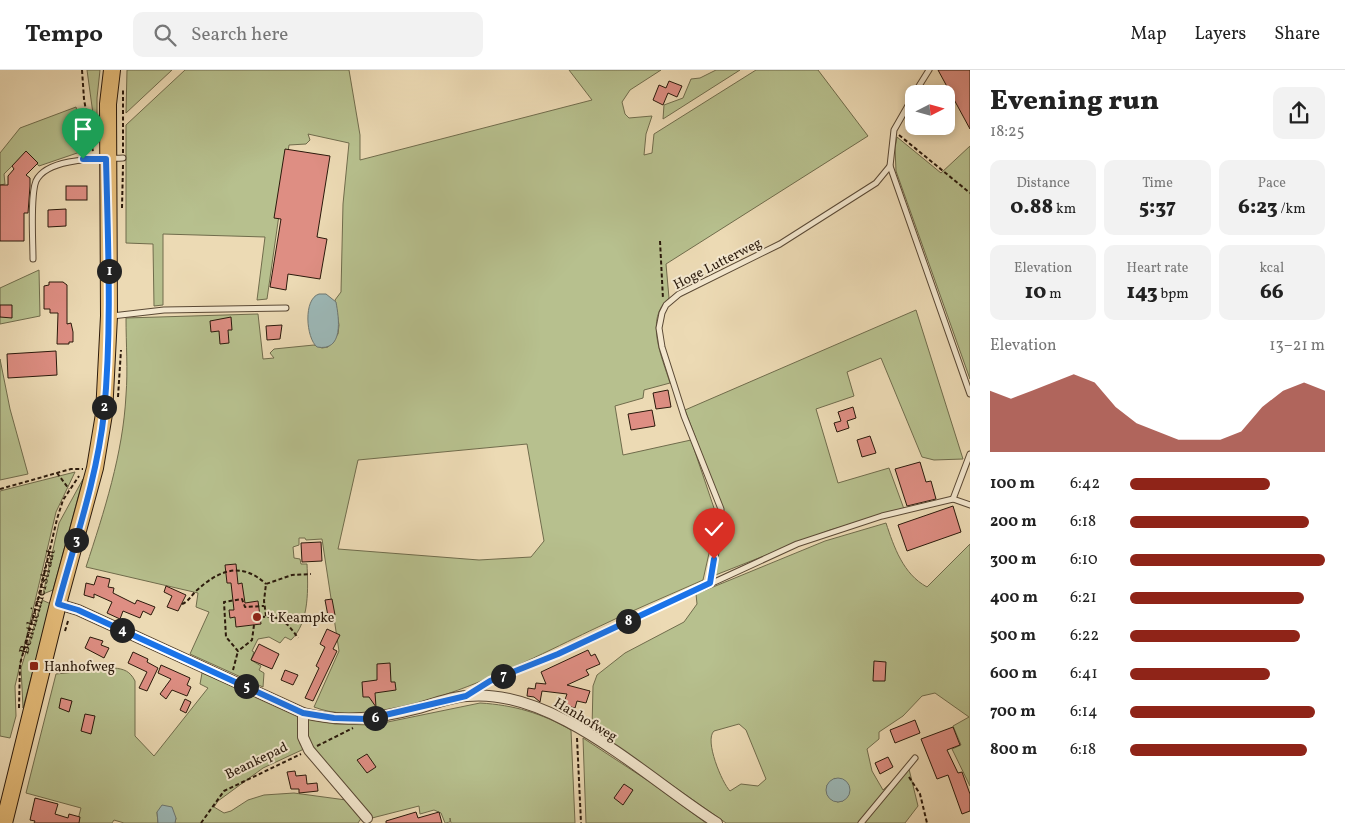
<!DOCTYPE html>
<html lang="en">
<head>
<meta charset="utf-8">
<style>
	:root { --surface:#fff; --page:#f2f2f2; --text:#222; --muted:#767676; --line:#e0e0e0; --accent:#8f2418 }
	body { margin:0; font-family:Vollkorn,serif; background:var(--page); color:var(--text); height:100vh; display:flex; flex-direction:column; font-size:19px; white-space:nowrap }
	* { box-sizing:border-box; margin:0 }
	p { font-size:16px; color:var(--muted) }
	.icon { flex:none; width:28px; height:28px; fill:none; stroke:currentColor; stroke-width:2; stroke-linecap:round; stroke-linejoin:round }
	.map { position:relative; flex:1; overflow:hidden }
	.sheet { display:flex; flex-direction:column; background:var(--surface); width:375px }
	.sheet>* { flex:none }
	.needle { width:32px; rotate:84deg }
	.fabs { position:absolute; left:905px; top:15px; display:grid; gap:10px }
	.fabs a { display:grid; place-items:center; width:50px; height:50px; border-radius:10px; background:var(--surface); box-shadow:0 2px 8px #0003; font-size:25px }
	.pin { position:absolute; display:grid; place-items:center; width:42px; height:42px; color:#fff; margin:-51px -21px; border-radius:50% 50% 50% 0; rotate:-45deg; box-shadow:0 0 5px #0007 }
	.pin .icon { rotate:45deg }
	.km { position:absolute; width:25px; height:25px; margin:-12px; border-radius:50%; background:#222; color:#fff; font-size:14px; line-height:25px; text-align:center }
	.round { display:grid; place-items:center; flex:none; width:52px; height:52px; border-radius:10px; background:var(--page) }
	.head { display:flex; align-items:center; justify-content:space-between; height:85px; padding:0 20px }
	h1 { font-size:28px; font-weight:800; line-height:38px }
	.figures { display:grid; grid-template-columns:repeat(3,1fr); gap:8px; height:85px; padding:5px 20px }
	.figures div { display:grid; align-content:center; border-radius:10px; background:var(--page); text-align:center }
	.figures b { font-size:21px; font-weight:800 }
	.figures small { font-size:14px; font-weight:400 }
	.figures p { font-size:14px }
	.chart { height:140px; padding:10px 20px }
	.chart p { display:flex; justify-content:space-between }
	.chart svg { width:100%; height:90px; margin-top:5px; fill:var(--accent); opacity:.7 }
	ul { padding:0 20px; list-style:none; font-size:16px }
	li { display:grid; grid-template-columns:80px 60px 1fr; align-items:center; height:38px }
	li i { height:12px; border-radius:6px; background:var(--accent) }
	header { display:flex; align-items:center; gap:30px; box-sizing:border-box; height:70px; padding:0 25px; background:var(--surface); border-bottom:1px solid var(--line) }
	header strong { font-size:24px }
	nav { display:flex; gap:28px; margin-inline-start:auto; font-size:18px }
	.search { width:350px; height:45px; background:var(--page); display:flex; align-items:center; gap:12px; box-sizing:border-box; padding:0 18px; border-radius:10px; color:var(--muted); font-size:19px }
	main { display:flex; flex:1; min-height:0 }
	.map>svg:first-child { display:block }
	.green { fill:#b7c08e; stroke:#706c4c; fill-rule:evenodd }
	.water { fill:#9cb8b7; stroke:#6e7872 }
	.building { fill:#de8e83; stroke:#2a190b }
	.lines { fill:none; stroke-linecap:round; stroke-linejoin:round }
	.lane-casing { stroke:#5a4935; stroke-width:7 }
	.street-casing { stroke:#5a4935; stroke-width:12 }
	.primary-casing { stroke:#2a190b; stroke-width:18 }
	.path { stroke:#2a190b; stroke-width:2; stroke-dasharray:4 2.5; stroke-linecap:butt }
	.lane { stroke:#f3e7ce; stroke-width:5 }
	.street { stroke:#f3e7ce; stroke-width:10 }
	.primary { stroke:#e6bd7a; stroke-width:16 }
	.route-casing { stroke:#fff; stroke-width:10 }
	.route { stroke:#1a73e8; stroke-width:6 }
	.poi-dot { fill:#8f2418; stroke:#f3e7ce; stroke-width:2 }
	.labels { text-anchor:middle; stroke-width:4; stroke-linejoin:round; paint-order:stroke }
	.street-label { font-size:14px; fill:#2a190b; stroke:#f3e7ce }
	.poi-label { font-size:14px; fill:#2a190b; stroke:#f3e7ce; text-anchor:start }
</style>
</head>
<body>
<header>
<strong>Tempo</strong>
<div class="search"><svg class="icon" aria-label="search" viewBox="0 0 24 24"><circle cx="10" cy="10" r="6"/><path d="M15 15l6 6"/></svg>Search here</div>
<nav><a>Map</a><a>Layers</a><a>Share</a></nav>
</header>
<main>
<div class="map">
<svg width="970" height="753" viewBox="0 0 970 753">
	<rect width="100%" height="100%" fill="#ecdab4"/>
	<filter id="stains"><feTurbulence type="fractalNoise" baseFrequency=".004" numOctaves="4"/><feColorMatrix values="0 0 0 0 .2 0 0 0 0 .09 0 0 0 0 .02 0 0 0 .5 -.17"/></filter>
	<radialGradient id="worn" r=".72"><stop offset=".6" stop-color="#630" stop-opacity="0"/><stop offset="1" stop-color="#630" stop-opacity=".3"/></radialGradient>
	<!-- green -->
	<g class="green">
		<polygon points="87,0 100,0 97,28 97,73"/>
		<polygon points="127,0 172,0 126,43"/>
		<path d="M185,0H349L360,65V90L592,30L569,0H661L630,20L622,32L625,44L629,48L652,46L646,64L644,85L652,83L654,64L756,0H818L868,66L666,194L669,228C644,249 662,287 670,313L644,320L643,328L615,336L623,385L691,370L715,441L714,461L703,510C667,526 631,541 596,558C528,590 388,666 314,637L339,581L322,469L306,470L305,468H299V475L293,477L294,488L300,489L301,494H307C308,517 310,552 291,570L285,567L280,573L269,567L258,569L252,581L254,582L251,590L261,596L259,600L264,603L263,617L190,584L209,542L196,537L198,523L86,497C104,442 123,384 126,325C128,300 126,274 126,248L258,244L263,289L274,288L270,283L274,279L314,275L322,278L328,277L338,264L339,255L335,230L341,222L343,134L349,73L308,64L310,70L306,74L289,75L267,229L257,230L265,167L163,164V235L154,236L153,174L126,173V55ZM527,374L544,471L531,487L479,490L338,479L358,390Z"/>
		<polygon points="716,0 740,0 663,49 664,35 683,28 691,9 700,8"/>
		<polygon points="76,37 86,80 39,96 26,82 4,104 5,114 0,115 0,83 20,58"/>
		<polygon points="897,67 941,103 970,76 970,309 896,101 895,78"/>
		<polygon points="39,200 40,246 0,254 0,218"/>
		<polygon points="916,240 963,389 934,390 922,387 881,288 847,302 854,326 816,339 838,413 889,398 904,439 830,460 713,506 721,435 685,340"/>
		<polygon points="0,289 10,339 28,404 0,410"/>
		<polygon points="75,402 56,442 15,616 16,646 10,668 0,666 0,421"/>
		<polygon points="83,409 53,520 43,524 59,453"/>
		<path d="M886,453C894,477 903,504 927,517L970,474V716L952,679L961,675L953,656L969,647L935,623L922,626L903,646L879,662V669L867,679L872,701L883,720L906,698L909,699L918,736L905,753H726L592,659L593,616L597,605L625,583L684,552L697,534L696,524L825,471ZM739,654L746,660L766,709L758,716L741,714L730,721C722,713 704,670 714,661ZM835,708L848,726L843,731L837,732L827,722V715Z"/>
		<polygon points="42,530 51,534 23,638 21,598"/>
		<path d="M114,598C124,599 130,601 135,611V666L154,686L208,618L200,614L202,603L299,645L300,674L304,679L263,698L218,731L214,737L224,743L231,741L248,730L264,725L294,723L346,730L362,747L358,753H175L176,748L157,742L158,753H124L114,750L112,753H77L81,738L26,723L56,604Z"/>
		<path d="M480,633C514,635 541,643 571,660L575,753H451L450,748V752L445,753L441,743L434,740L420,744L419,736L372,748L310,674L307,668V649L335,654L373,655Z"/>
		<polygon points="583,668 650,712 706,753 586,753"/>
	</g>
	<!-- water -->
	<g class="water">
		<path d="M319,224H326L336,232C339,248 344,282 317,277C306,268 303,229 319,224Z"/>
		<circle cx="838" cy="720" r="12"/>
		<polygon points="162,735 172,737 176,748 175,753 158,753 157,742"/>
	</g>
	<!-- building -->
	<g class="building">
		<polygon points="938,0 970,0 970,59"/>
		<polygon points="669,11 682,16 677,27 668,23 663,35 653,30 659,15 666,18"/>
		<polygon points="285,79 330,86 317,167 327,169 320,209 288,204 286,220 270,217 281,149 274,148"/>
		<polygon points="26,81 38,93 26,105 30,108 30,116 28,143 24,143 24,171 0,171 0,115 8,115 8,106 14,99 12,96"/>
		<rect x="66" y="116" width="21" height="14"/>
		<polygon points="66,139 66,156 48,157 48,140"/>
		<polygon points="49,212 63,212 67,215 67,254 71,253 73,262 73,272 69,272 69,274 57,274 58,243 50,243 50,239 44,239 44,216 49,215"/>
		<polygon points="0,235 12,235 12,248 0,247"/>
		<polygon points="231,247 232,260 228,260 229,273 220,274 219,261 211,262 210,251"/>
		<polygon points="282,255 280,269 267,270 266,256"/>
		<polygon points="56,281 57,305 8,308 7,284"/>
		<polygon points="668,320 671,337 656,339 653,323"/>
		<polygon points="853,337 856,348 847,351 849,358 837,362 834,353 841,351 838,342"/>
		<polygon points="652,340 655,356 631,360 628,344"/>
		<polygon points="870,366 876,383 862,387 857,370"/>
		<polygon points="920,392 926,412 931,411 936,429 907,436 895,399"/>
		<polygon points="953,436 961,462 907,481 898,455"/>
		<polygon points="321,472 322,491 302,492 301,473"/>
		<polygon points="236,494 238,514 242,513 245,533 258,531 261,554 236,557 235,547 230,548 229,540 234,540 231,513 227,513 225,495"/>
		<polygon points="97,506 110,509 108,517 114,518 113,523 135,534 137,530 155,537 151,545 143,541 140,548 123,541 120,549 107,543 112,532 94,524 94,528 84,525 86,513 94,515"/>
		<polygon points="166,516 186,525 178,541 167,537 172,526 164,522"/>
		<polygon points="332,529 335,545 328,546 325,530"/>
		<polygon points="327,559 340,565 333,579 337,581 313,631 305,628 319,598 316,596 325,577 320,574"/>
		<polygon points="90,567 103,571 101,575 109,578 104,588 85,578"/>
		<polygon points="259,574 279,584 272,599 251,590"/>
		<polygon points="588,580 591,586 595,584 600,594 586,600 589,605 567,615 590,621 586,633 577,631 575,638 571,637 570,640 562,638 567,624 542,621 540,632 534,627 527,626 528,618 535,619 536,613 546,614 541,602"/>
		<polygon points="133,582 148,589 147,592 158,598 147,621 139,618 147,602 128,593"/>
		<polygon points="874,591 886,592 885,611 873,611"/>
		<polygon points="390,593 391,612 395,612 396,620 375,623 376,637 369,627 363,627 362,612 377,610 377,594"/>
		<polygon points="161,595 190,608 187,615 191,617 187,626 172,620 166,629 160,624 171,609 158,603"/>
		<polygon points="285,600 298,605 293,615 281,610"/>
		<polygon points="61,628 72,631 69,642 59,638"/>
		<polygon points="185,629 191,632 186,643 180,640"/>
		<polygon points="85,644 95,646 91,664 81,661"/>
		<polygon points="915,650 920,663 895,673 890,660"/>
		<polygon points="953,657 960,675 947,680 958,703 962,702 970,724 970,741 962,744 948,705 937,709 921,669"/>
		<polygon points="367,684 376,697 367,703 357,690"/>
		<polygon points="888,687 893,697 880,704 875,693"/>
		<polygon points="295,701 296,706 306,705 307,714 317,713 318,721 299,723 299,719 291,719 287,702"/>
		<polygon points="624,714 633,720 623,735 614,728"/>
		<polygon points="35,728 58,734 55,744 68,748 69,744 80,747 79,753 34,753 35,751 30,750"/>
		<polygon points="416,742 418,748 439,742 442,753 386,753 386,751"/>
	</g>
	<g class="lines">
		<!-- lane casing -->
		<g class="lane-casing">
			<g id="lane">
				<polyline points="914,24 929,0"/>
				<polyline points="890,96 970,324"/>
				<path d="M33,189C33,171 30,126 36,111C47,87 101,89 123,88"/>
				<polyline points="112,246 164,240 286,238"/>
				<polyline points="953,429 970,384"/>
				<polyline points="710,513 720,462 721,439 684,346 662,277 659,258 662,243 666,235 679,224 780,174 876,113 890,96 894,60 914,25"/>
				<polyline points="469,624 489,611 558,584 797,474 882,446 953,429 970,435"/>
				<polyline points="861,753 915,688"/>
			</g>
		</g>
		<!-- street casing -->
		<g class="street-casing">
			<g id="street">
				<path d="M58,534L78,540L303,643C344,653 380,648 419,638C435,633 451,627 467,626C554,617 647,709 717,753"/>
				<polyline points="303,643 303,667 309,680 367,748"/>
			</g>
		</g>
		<!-- primary casing -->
		<g class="primary-casing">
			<polyline id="primary" points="4,753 58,534 95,398 104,344 109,246 108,34 112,0"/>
		</g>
		<!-- path -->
		<g class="path">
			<polyline points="82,0 84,29 93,82"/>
			<polyline points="899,65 970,123"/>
			<polyline points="123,83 123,20"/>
			<polyline points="122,138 123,95"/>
			<polyline points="660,171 663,229"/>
			<polyline points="118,327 121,280"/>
			<polyline points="57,403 69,419"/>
			<polyline points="0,419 71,399 83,399"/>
			<path d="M182,534C188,532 191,526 196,521C219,500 241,491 266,514"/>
			<polyline points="266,546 264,531 266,514 292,505 311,504"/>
			<path d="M261,547C280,545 287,552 298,568"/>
			<polyline points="254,555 252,570 238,581 226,567 224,532 242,529 245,537 264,536"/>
			<polyline points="65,561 68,551"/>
			<polyline points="233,600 238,581"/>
			<path id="s1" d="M19,638L20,594L39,526L57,449L63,430L79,406"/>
			<polyline points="577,668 581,753"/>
			<polyline points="317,676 353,658"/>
			<polyline points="909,707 920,724 927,753"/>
			<polyline points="201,753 224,721 301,684"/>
		</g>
		<!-- lane -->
		<use href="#lane" class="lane"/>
		<!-- street -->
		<use href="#street" class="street"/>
		<!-- primary -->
		<use href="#primary" class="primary"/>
	</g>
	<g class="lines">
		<!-- route casing -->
		<g class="route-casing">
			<path id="route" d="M83,89H106C108,174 112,258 104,343C97,408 75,471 58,534L78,540L303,643L334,648L368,649L466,626L490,611L558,584L710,513L714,489"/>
		</g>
		<!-- route -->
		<use href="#route" class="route"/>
	</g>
	<!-- markers -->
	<g class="poi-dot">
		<circle cx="257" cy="547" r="5"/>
		<rect x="29" y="591" width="10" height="10" rx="2.5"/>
	</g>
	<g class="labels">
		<!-- street labels -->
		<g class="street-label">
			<text transform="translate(717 193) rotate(-27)" y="5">Hoge Lutterweg</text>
			<text dy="5" stroke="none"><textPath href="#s1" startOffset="109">Bentheimerstraat</textPath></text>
			<text transform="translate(586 649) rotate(31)" y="5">Hanhofweg</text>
			<text transform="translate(256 690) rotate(-26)" y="5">Beankepad</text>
		</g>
		<!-- poi labels -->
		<g class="poi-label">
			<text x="267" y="552">'t Keampke</text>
			<text x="44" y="601">Hanhofweg</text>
		</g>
	</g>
	<rect width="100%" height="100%" filter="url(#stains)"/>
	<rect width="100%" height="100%" fill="url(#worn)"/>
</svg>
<div class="fabs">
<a><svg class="needle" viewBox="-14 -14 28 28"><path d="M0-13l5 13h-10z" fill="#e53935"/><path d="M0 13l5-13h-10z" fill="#767676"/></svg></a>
</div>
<div class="pin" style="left:83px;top:89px;background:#1e9e55"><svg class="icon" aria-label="arrive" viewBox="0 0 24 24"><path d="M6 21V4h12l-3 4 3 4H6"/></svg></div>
<div class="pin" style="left:714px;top:489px;background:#d93025"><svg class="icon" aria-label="check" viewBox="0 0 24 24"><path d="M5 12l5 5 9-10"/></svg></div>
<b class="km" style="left:109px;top:201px">1</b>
<b class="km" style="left:104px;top:337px">2</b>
<b class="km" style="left:76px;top:470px">3</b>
<b class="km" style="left:122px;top:560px">4</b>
<b class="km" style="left:246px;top:616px">5</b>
<b class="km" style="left:375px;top:648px">6</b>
<b class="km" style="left:503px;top:606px">7</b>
<b class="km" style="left:628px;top:551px">8</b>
</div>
<section class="sheet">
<div class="head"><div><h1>Evening run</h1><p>18:25</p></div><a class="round"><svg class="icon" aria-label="share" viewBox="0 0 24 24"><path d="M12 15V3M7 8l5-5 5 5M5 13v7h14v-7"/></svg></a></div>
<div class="figures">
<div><p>Distance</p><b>0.88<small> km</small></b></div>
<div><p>Time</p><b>5:37</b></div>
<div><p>Pace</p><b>6:23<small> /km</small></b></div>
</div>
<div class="figures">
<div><p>Elevation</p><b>10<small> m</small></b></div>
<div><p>Heart rate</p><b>143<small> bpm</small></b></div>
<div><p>kcal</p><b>66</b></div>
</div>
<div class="chart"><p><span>Elevation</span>13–21 m</p>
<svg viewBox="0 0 160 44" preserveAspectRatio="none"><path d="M0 44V14L10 18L20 14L30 10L40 6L50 10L60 22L70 30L80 34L90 38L100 38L110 38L120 34L130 22L140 14L150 10L160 14V44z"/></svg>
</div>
<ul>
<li><b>100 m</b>6:42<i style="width:72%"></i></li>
<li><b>200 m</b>6:18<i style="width:92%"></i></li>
<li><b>300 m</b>6:10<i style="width:100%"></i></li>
<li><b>400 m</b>6:21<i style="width:89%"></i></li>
<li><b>500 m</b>6:22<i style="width:87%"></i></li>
<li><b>600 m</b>6:41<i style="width:72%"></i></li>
<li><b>700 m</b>6:14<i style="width:95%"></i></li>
<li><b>800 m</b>6:18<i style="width:91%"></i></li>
</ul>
</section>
</main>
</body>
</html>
